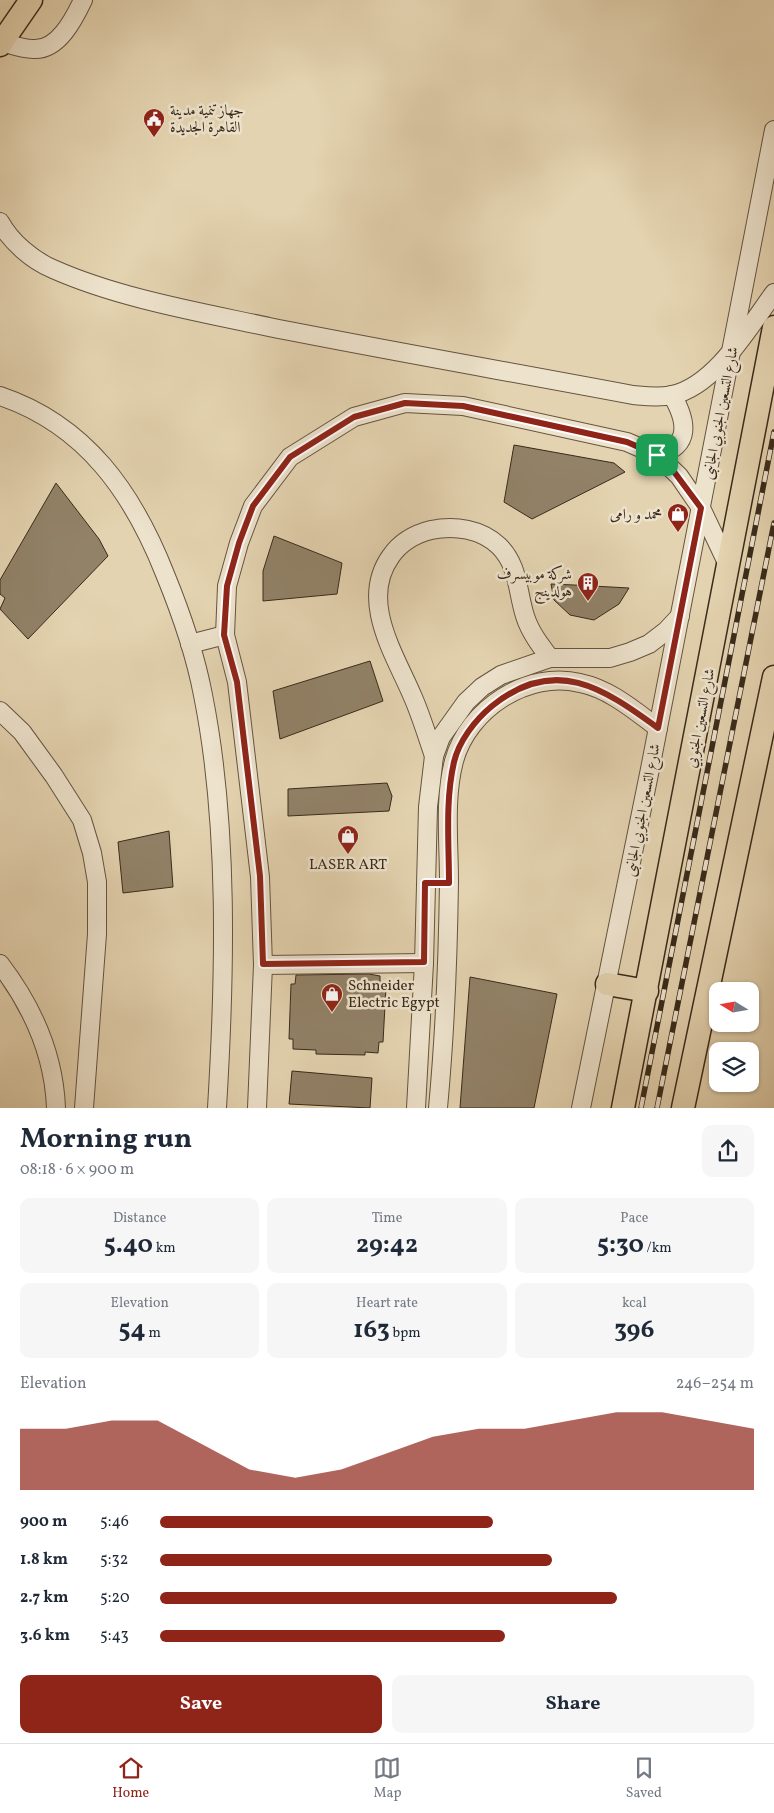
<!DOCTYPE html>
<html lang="en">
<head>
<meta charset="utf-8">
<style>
	:root { --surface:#fff; --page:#f6f6f7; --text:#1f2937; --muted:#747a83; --line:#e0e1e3; --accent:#8f2418 }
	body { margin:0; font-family:Vollkorn,Amiri,serif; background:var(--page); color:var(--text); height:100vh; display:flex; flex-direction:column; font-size:19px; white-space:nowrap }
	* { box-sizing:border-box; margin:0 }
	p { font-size:16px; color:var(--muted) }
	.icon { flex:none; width:28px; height:28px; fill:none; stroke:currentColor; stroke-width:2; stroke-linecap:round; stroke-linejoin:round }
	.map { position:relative; height:1108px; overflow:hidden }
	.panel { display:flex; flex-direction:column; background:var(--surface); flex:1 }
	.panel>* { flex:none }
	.needle { width:32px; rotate:281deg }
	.buttons { position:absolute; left:709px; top:982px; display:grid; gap:10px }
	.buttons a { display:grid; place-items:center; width:50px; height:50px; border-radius:10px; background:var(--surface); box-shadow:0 1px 4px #0004; font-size:25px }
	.pin { position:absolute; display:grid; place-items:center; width:42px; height:42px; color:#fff; margin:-21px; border-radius:10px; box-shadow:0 2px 8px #0006 }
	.round { display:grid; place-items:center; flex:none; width:52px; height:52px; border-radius:10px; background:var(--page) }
	.summary { display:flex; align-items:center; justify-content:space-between; height:85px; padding:0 20px }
	h1 { font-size:28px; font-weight:700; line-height:38px }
	.stats { display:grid; grid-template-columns:repeat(3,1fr); gap:8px; height:85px; padding:5px 20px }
	.stats div { display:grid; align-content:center; border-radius:10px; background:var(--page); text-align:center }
	.stats b { font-size:25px; font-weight:700 }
	.stats small { font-size:14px; font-weight:400 }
	.stats p { font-size:14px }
	.chart { height:140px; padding:10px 20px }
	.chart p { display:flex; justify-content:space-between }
	.chart svg { width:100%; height:90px; margin-top:5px; fill:var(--accent); opacity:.7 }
	.button { display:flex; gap:10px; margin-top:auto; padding:10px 20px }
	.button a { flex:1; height:58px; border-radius:10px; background:var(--accent); color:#fff; font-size:20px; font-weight:700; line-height:58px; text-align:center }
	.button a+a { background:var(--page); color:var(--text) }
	ul { padding:0 20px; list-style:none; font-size:16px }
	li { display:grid; grid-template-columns:80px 60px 1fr; align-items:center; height:38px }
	li i { height:12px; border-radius:6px; background:var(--accent) }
	.tab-bar { display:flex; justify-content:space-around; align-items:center; height:70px; border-top:1px solid var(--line); background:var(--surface); font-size:14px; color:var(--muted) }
	.tab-bar a { display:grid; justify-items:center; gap:2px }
	.tab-bar .on { color:var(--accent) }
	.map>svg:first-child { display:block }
	.building { fill:#928268; stroke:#392a1b }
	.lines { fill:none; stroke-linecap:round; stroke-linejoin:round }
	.minor-casing { stroke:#645440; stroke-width:20 }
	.major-casing { stroke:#392a1b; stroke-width:25 }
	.minor { stroke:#ede2cc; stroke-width:18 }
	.major { stroke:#e4d3b0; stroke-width:22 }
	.rail-casing { stroke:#392a1b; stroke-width:5.5 }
	.rail { stroke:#ede2cc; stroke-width:4; stroke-dasharray:11; stroke-linecap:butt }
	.route-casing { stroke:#fff; stroke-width:10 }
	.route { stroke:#8f2418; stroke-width:6 }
	.labels { text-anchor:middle; stroke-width:5; stroke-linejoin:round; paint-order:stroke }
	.poi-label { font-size:15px; fill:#392a1b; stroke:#ede2cc; text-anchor:start }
	.street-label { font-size:15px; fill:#392a1b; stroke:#ede2cc }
</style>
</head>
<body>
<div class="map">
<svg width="774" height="1108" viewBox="0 0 774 1108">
	<rect width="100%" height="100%" fill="#e4d3b0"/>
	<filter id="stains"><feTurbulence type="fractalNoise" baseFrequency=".004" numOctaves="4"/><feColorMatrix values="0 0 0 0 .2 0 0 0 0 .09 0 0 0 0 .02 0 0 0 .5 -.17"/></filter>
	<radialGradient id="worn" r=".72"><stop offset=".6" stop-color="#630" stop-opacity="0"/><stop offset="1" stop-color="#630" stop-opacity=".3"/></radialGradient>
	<!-- building -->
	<g class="building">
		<polygon points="514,445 614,463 625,472 532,519 504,502"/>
		<polygon points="56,483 99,539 108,556 28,639 0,609 5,598 0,594 0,580"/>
		<polygon points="274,536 342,563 337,594 263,601 263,571"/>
		<polygon points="551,584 574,585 629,588 619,604 594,620 570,615 554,600"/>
		<polygon points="370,661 383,701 280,739 273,691"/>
		<polygon points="387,783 392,796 389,811 288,816 288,789"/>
		<polygon points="169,831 173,887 123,893 118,842"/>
		<polygon points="369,974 380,976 380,988 386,987 383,1042 379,1042 378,1053 365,1052 365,1055 316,1054 316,1050 293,1049 293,1039 289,1039 291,984 295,984 296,975"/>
		<polygon points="470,977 557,994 534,1108 460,1108"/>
		<polygon points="292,1071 372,1078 370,1108 289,1104"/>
	</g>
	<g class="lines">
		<!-- minor casing -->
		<g class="minor-casing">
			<g id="minor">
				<path d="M2,42C12,45 23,49 33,49C58,51 74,19 83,0"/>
				<path d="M0,222C11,242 32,260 53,269C118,298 199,312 269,327C390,351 511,372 633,395C645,396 659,398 672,395C715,386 749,327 774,293"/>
				<path d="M0,396C86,425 133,493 165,574C181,613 195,653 203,695C229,825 225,976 217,1108"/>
				<path d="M657,455C692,446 687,421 672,395"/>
				<polyline points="190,644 225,635"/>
				<polyline points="0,711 22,732 54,776 82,820 92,853 97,882 97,934 84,1108"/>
				<path d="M434,756C427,736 421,715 412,695C394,653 359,600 391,556C400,543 415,534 431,530C455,525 481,529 499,546C519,566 517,591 525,616C530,632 540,645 550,658"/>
				<path d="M0,964C32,1006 54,1055 56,1108"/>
				<polyline points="263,965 424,963"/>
				<polyline points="257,1108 263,965 260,877 237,682 225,635 227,586 239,543 253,506 290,457 354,417 405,403 463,406 627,442 657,455 679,476 701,508 729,567"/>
				<polyline points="416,1108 424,963 428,807 434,756 441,737 466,702 482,687 501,675 550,658 610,658 630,652 649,644 666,631 680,616"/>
				<path d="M438,1108C445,1033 448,957 449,881C449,842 444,799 454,761C468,709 528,670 580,683C610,689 635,711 658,728"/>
				<polyline points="581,1108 650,769 774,130"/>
			</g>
		</g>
		<!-- major casing -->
		<g class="major-casing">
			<g id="major">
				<polyline points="0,45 31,0"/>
				<polyline points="607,984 647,991"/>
				<polyline points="623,1108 774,327"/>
				<polyline points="683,1108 774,677"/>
			</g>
		</g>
		<!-- minor -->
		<use href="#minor" class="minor"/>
		<!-- major -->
		<use href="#major" class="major"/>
		<!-- rail casing -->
		<g class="rail-casing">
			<g id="rail">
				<polyline points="641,1108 774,432"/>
				<polyline points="657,1108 774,523"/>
			</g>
		</g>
		<!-- rail -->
		<use href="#rail" class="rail"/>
	</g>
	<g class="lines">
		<!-- route casing -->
		<g class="route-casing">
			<path id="route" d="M405,403L463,406L627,442L657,455L669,465L701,508L658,728C603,688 555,655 492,706C475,720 459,741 454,762C445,801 449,843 449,883H425L424,962L263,964L260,876L237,682L224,635L227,586L239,543L253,506L290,457L354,417Z"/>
		</g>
		<!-- route -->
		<use href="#route" class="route"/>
	</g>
	<!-- icons -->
	<defs>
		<g id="civic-pin" transform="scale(1.125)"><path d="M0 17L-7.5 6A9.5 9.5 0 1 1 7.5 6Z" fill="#8f2418" stroke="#ede2cc"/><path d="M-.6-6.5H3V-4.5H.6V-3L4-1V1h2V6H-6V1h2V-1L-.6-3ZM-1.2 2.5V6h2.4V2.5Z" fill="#fff"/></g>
		<g id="shop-pin" transform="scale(1.125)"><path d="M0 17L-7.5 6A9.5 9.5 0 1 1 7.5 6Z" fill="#8f2418" stroke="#ede2cc"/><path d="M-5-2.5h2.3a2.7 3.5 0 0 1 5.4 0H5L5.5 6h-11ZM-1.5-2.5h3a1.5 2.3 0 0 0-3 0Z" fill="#fff"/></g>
		<g id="building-pin" transform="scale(1.125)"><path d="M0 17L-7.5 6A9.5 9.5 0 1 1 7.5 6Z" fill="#8f2418" stroke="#ede2cc"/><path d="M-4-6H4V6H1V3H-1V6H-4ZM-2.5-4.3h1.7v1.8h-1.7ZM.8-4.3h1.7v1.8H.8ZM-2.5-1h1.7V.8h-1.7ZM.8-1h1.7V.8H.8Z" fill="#fff"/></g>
	</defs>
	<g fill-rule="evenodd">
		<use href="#civic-pin" x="154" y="119"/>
		<use href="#shop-pin" x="678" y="514"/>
		<use href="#building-pin" x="588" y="583"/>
		<use href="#shop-pin" x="348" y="836"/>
		<use href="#shop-pin" x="332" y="994"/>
	</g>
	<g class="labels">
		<!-- poi labels -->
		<g class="poi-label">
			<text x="170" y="115">جهاز تنمية مدينة<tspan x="170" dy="17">القاهرة الجديدة</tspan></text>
			<text x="662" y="519" text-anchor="end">محمد و رامى</text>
			<text x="572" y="579" text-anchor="end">شركة موبيسرف<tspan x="572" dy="17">هولدينج</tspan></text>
			<text x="348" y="869" text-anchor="middle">LASER ART</text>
			<text x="348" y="990">Schneider<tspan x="348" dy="17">Electric Egypt</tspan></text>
		</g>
		<!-- street labels -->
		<g class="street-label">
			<text transform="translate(720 413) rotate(-79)" y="5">شارع التسعين الجنوبي الجانبى</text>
			<text transform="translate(700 718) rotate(-79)" y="5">شارع التسعين الجنوبي</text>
			<text transform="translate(642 810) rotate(-79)" y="5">شارع التسعين الجنوبي الجانبى</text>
		</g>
	</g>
	<rect width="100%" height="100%" filter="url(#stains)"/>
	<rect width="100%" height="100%" fill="url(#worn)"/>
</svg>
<div class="buttons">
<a><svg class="needle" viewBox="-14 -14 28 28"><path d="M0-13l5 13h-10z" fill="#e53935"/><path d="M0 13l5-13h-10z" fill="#747a83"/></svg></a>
<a><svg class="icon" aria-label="layers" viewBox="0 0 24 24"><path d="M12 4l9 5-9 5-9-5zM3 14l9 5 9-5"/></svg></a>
</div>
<div class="pin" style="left:657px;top:455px;background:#1e9e55"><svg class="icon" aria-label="arrive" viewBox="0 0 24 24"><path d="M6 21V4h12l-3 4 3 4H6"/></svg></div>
</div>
<section class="panel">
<div class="summary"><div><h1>Morning run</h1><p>08:18 · 6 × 900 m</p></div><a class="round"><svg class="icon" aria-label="share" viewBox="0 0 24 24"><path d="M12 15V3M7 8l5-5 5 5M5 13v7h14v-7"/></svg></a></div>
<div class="stats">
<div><p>Distance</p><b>5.40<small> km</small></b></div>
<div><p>Time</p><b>29:42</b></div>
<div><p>Pace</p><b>5:30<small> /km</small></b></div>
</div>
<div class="stats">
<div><p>Elevation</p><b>54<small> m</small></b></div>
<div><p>Heart rate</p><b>163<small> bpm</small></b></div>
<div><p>kcal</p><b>396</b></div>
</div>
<div class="chart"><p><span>Elevation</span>246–254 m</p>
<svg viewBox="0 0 160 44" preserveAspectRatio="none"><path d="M0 44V14L10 14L20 10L30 10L40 22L50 34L60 38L70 34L80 26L90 18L100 14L110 14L120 10L130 6L140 6L150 10L160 14V44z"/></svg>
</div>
<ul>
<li><b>900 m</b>5:46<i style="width:56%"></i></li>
<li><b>1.8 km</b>5:32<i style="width:66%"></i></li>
<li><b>2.7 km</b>5:20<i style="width:77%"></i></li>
<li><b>3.6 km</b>5:43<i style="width:58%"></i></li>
</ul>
<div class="button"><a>Save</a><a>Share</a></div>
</section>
<nav class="tab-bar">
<a class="on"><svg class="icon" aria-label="home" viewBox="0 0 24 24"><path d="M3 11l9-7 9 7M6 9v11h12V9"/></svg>Home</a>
<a><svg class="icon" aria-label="map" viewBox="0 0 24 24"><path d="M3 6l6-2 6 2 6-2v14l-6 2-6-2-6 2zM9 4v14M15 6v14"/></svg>Map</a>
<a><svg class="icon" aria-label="saved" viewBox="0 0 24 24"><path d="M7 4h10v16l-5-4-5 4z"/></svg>Saved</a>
</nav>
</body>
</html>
